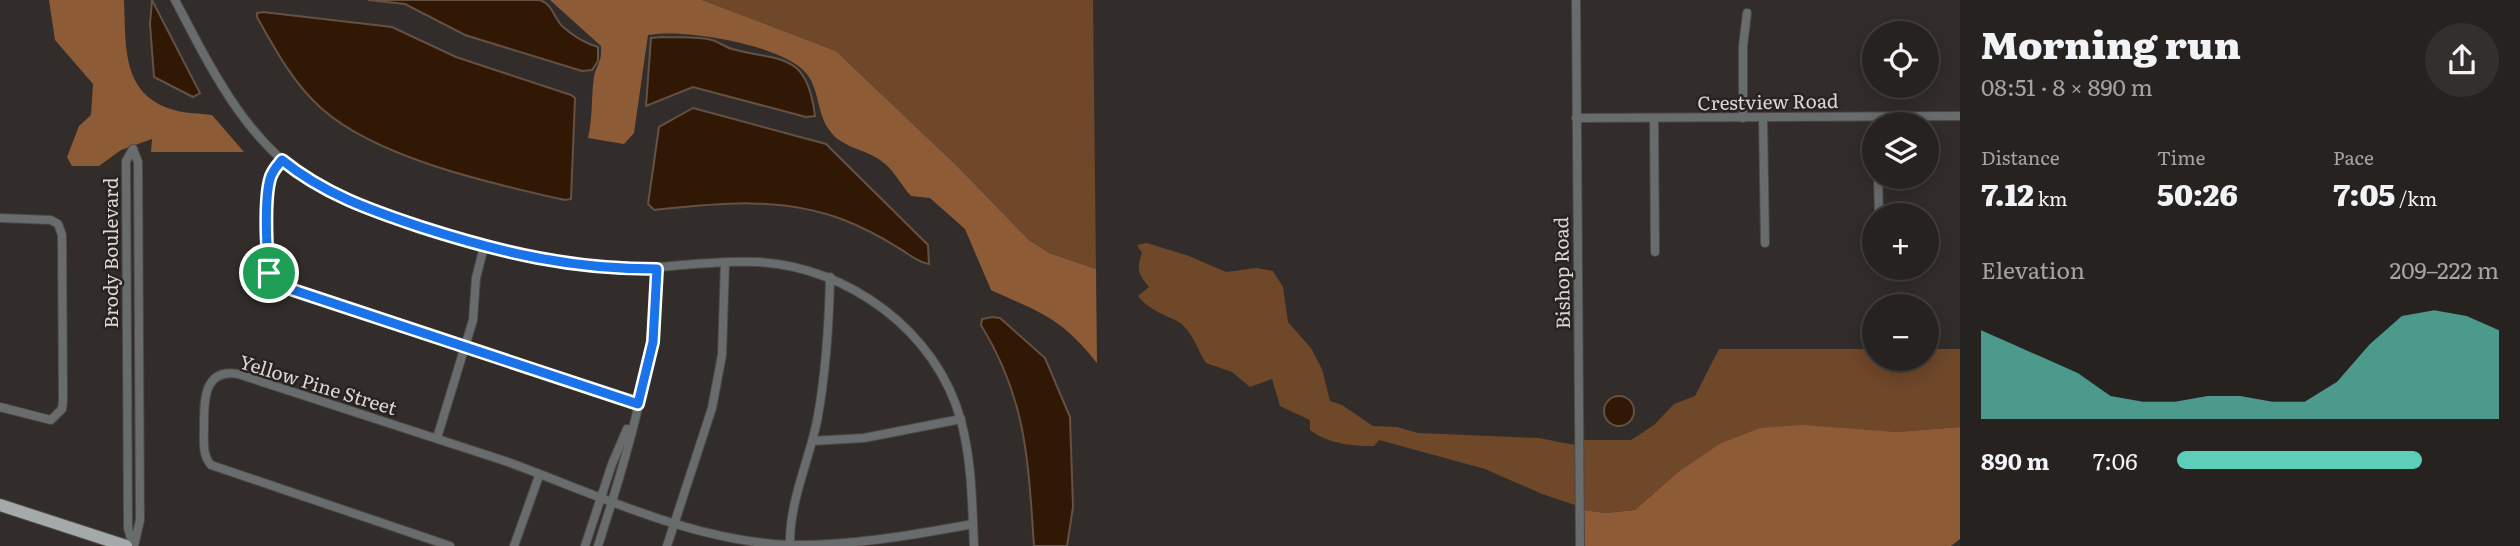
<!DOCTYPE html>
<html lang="en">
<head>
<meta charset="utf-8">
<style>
	:root { --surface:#262220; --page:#322f2d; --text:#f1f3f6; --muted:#a4a4a5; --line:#423f3e; --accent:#5cceba }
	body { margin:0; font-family:Literata,serif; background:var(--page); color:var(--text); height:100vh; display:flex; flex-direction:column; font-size:26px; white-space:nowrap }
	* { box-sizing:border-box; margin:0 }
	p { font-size:23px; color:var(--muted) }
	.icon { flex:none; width:38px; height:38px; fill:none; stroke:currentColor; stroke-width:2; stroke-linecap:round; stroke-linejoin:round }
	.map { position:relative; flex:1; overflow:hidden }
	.side { display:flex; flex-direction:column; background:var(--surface); width:560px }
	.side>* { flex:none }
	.fabs { position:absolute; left:1862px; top:21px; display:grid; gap:14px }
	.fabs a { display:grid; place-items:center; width:77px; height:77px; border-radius:50%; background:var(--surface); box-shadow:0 4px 18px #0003,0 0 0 2px var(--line); font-size:35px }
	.pin { position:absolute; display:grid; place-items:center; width:60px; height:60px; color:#fff; margin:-30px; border:4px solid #fff; border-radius:50%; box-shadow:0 2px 7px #0007 }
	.round { display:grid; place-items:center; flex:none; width:74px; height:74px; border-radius:37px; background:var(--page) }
	.overview { display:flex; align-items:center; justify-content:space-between; height:119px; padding:0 21px }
	h1 { font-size:38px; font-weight:800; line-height:52px }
	.figures { display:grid; grid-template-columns:repeat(3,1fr); gap:10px; height:119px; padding:7px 21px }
	.figures div { display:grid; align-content:center }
	.figures b { font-size:30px; font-weight:800 }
	.figures small { font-size:19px; font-weight:400 }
	.figures p { font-size:19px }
	.chart { height:196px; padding:14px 21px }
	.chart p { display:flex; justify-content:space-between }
	.chart svg { width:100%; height:126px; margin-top:7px; fill:var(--accent); opacity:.7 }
	ul { padding:0 21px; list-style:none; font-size:23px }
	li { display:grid; grid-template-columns:112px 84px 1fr; align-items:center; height:52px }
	li i { height:18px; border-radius:9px; background:var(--accent) }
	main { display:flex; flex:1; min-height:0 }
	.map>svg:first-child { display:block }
	.green { fill:#6f4729 }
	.forest { fill:#8d5c37 }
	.water { fill:#311805; stroke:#645143; stroke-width:2 }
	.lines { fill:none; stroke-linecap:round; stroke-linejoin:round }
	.minor-casing { stroke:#4d4845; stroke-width:10 }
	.primary-casing { stroke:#4d4845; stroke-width:14 }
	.minor { stroke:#696c6c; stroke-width:8 }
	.primary { stroke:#a4aaa9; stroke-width:12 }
	.route-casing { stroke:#fff; stroke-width:14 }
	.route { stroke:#1a73e8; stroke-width:9 }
	.labels { text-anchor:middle; stroke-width:5; stroke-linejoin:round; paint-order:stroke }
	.street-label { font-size:19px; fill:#dad7d5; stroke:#282320 }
</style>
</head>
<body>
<main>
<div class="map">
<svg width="1960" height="546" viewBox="0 0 1960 546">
	<rect width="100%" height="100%" fill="#322d2a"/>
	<!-- green -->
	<g class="green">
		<polygon points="702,0 1093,0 1096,269 1049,253 1029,240 958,167 836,51"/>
		<path d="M1147,243L1189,256L1226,272L1256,268L1273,271L1283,287L1288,322L1311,348L1322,369L1330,401L1342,405L1373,426L1397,427L1418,433L1539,438L1575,445V505L1542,494L1485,469L1379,440L1374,446C1351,446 1329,444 1310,430V420L1280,406L1272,379L1250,387L1232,372L1206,363C1196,348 1192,327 1173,319C1161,314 1146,307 1138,296L1149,287C1138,274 1136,269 1142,253L1137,245Z"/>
		<polygon points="1719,349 1874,349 1874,359 1927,359 1927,349 1960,349 1960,427 1897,432 1856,430 1719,444 1678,472 1635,510 1605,513 1584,510 1584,440 1631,440 1654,425 1674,404 1695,396"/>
	</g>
	<!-- forest -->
	<g class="forest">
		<path d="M49,0H124C126,46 121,95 174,110C187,114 199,113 212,115L244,152H151L152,139L121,150L99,166H72L67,157L79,126L91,115L93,84L55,40Z"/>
		<path d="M550,0H702L836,51L958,167L1029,240L1049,253L1096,269L1097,363C1060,317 1043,314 991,290L965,229L930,198L911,196C900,184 894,169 880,160C864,149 841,147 830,131C816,113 820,88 805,72C782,45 683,28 648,35L634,133L624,144L588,138C593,117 591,97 594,77C597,63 602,64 601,46Z"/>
		<polygon points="1802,425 1897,432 1960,427 1960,539 1951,546 1584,546 1584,510 1605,513 1635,510 1678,472 1719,444 1760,428"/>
	</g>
	<!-- water -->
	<g class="water">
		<polygon points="152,0 200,93 193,97 154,77 150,24"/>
		<path d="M368,0H540C553,5 553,16 562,26C573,36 584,43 598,47V61L592,70L582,71L465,35L405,4Z"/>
		<path d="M263,12L392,27L456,57L571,95L575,98L571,199L565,200C493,184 376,158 321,108C293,83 275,49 257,17V13Z"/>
		<path d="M663,37C678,38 698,36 712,40C719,42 725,47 732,49C781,62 807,51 815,116L806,117L693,87L646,106L651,38Z"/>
		<path d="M693,108L826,144L928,245L929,264C916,262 908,253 897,247C881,237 862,227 844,220C782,196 719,203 654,210L648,204L659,127Z"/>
		<path d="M992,317L1000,318L1045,358L1070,417L1073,507L1067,546H1034C1028,461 1027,400 981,325L982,319Z"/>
		<circle cx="1619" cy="411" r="15"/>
	</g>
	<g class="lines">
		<!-- minor casing -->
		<g class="minor-casing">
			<g id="minor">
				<path d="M175,0C211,68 244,139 311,182C344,203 381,214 418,226C479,245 540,265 604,269C656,271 707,259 758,262C848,267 937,331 961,421C972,461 972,504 974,546"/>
				<polyline points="1576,0 1580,546"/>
				<polyline points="1576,118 1960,116"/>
				<polyline points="1743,118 1743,46 1747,13"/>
				<polyline points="1763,118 1765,243"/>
				<polyline points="1654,119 1655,252"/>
				<polyline points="133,149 126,161 128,528 133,546"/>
				<polyline points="133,149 138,162 140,520 134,546"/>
				<path d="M282,160C277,166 272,171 270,179C265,197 264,270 275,284L638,404"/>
				<polyline points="1878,177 1879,215"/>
				<polyline points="0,218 51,220 58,224 62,235 63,401 62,409 51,420 0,407"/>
				<polyline points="437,438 473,320 476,278 484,247"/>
				<polyline points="812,441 864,438 961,419"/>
				<path d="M450,546L211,465C202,455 204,441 204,428C204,404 202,368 238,374L505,461C596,494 691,541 789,545C851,546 913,535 973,524"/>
				<polyline points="514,546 539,476"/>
				<polyline points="585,546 612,464 627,429"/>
				<path d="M598,546C627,456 655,364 657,269"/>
				<polyline points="667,546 712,408 722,355 725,263"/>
				<path d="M790,546C789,502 808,464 817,421C826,373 829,326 830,277"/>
			</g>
		</g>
		<!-- primary casing -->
		<g class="primary-casing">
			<polyline id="primary" points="0,505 126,546"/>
		</g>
		<!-- minor -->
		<use href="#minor" class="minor"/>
		<!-- primary -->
		<use href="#primary" class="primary"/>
	</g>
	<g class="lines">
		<!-- route casing -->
		<g class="route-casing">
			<path id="route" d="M282,160C324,194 370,210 421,227C502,253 571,269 657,269L653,342L638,404L275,284C264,270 265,197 270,179C272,171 277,166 282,160Z"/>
		</g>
		<!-- route -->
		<use href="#route" class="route"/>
	</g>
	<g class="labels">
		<!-- street labels -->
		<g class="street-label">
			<text transform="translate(1768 102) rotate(-1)" y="7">Crestview Road</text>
			<text transform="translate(111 253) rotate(-90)" y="7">Brody Boulevard</text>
			<text transform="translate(1562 273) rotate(-91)" y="7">Bishop Road</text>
			<text transform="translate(318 385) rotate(17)" y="7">Yellow Pine Street</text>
		</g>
	</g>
</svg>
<div class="fabs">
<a><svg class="icon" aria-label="locate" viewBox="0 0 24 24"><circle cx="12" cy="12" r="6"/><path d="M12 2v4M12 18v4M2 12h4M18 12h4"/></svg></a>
<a><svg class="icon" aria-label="layers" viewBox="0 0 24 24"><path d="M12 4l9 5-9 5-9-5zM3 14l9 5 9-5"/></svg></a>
<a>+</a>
<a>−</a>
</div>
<div class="pin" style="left:269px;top:273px;background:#1e9e55"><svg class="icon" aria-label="arrive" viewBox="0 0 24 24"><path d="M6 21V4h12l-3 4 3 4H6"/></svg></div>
</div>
<section class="side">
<div class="overview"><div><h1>Morning run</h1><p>08:51 · 8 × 890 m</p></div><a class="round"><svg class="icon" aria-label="share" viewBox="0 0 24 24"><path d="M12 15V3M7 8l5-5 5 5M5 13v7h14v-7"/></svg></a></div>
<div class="figures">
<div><p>Distance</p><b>7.12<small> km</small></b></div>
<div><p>Time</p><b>50:26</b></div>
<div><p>Pace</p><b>7:05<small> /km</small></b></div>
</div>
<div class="chart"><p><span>Elevation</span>209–222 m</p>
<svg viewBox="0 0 160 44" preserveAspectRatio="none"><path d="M0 44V13L10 18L20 23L30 28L40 36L50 38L60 38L70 36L80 36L90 38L100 38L110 31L120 18L130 8L140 6L150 8L160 13V44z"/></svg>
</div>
<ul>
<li><b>890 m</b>7:06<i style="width:76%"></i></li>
</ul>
</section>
</main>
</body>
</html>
